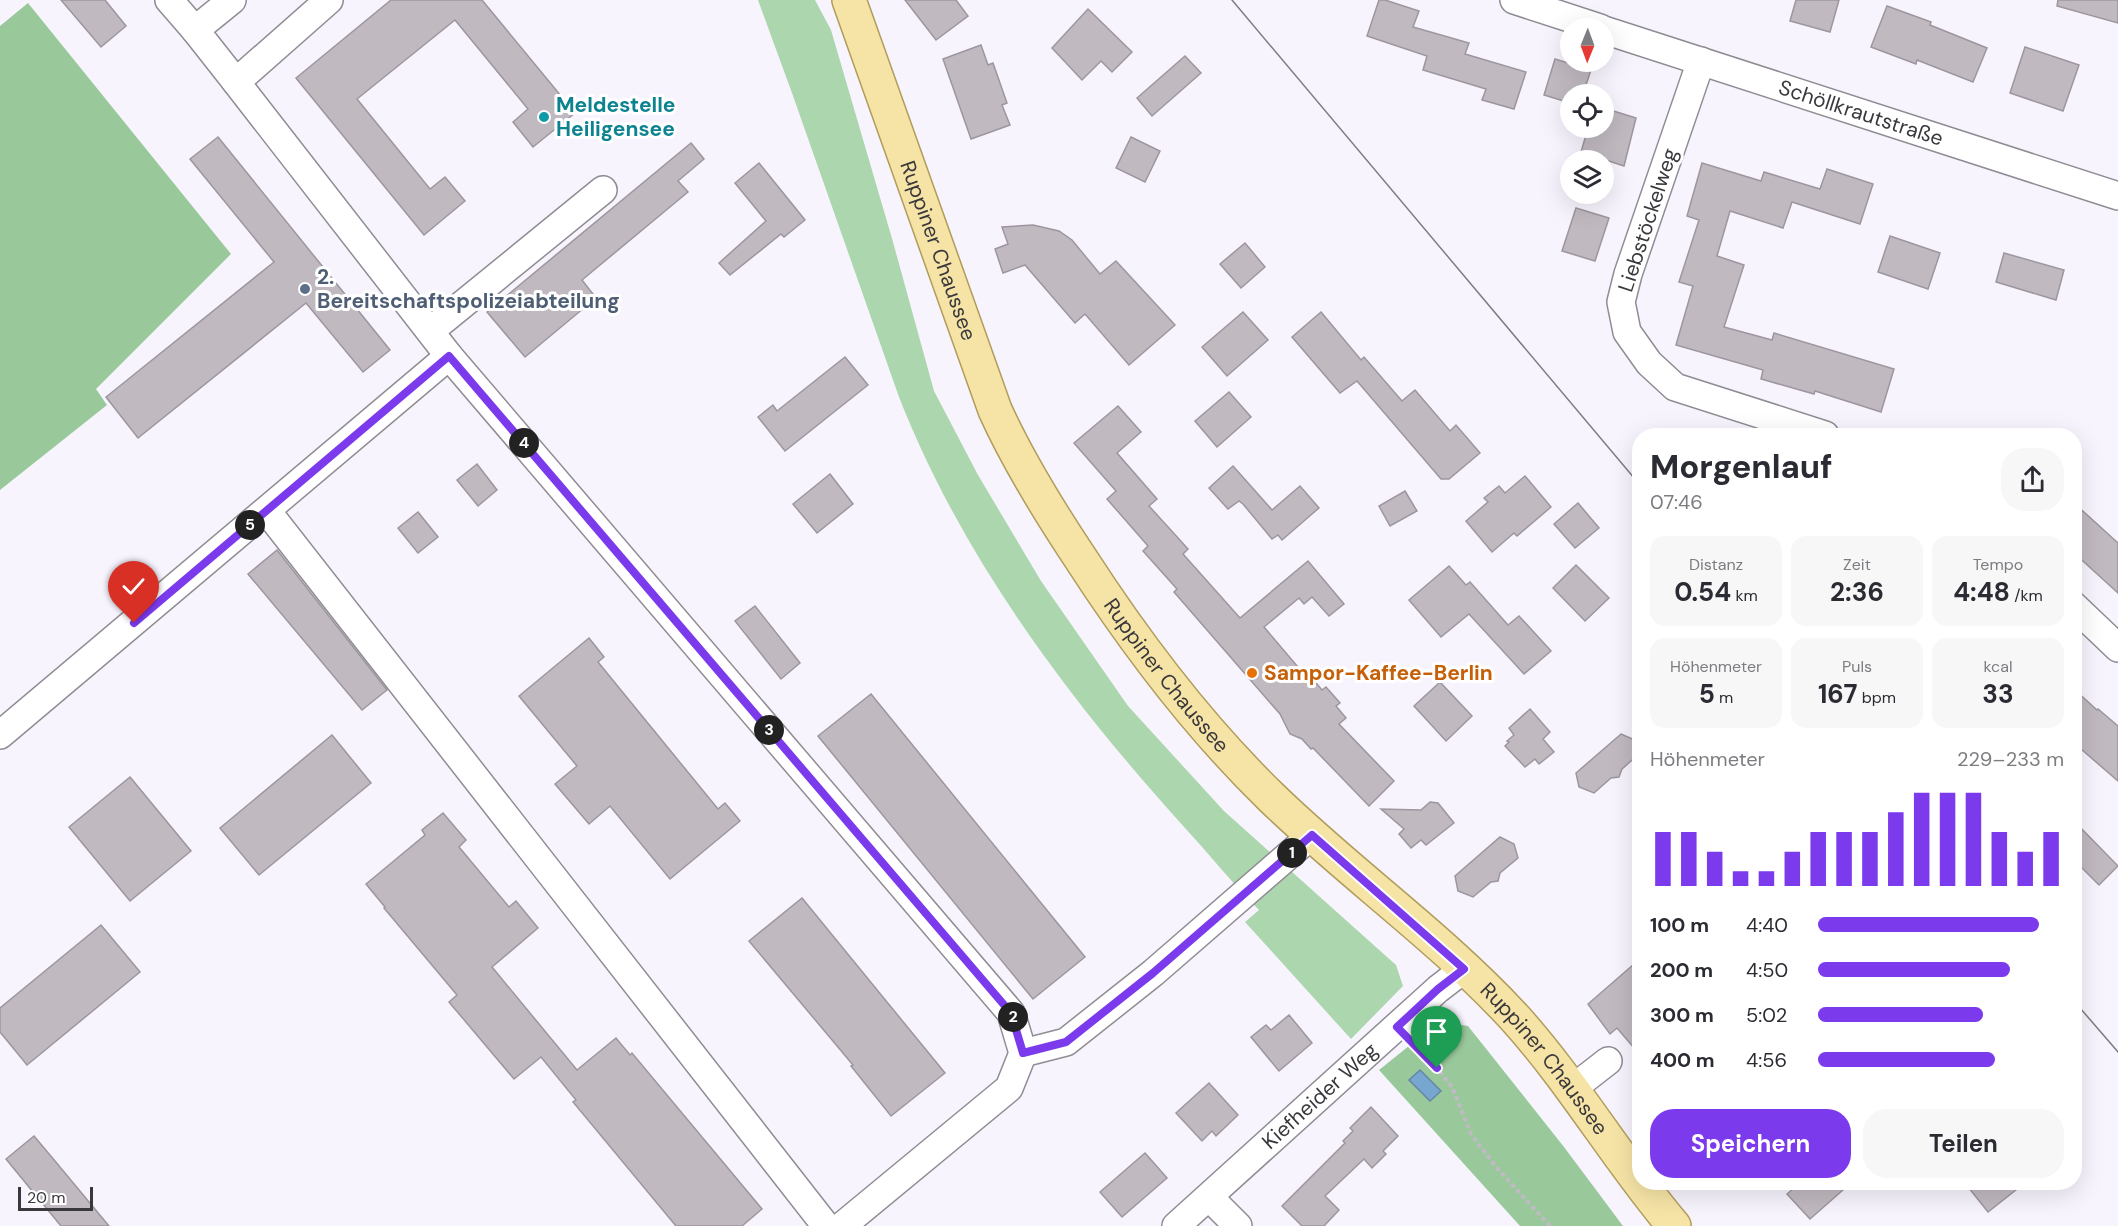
<!DOCTYPE html>
<html lang="de">
<head>
<meta charset="utf-8">
<style>
	:root { --surface:#fff; --page:#f7f7f7; --text:#2b2b33; --muted:#7c7c81; --accent:#7c3aed }
	body { margin:0; font-family:"DM Sans",sans-serif; background:var(--page); color:var(--text); height:100vh; display:flex; flex-direction:column; font-size:22px; white-space:nowrap }
	* { box-sizing:border-box; margin:0 }
	p { font-size:20px; color:var(--muted) }
	.icon { flex:none; width:33px; height:33px; fill:none; stroke:currentColor; stroke-width:2; stroke-linecap:round; stroke-linejoin:round }
	.map { position:relative; flex:1; overflow:hidden }
	.drawer { position:absolute; left:1632px; top:428px; width:450px; height:762px; display:flex; flex-direction:column; background:var(--surface); border-radius:24px; box-shadow:0 6px 24px #0002 }
	.drawer>* { flex:none }
	.needle { width:39px; rotate:181deg }
	.fabs { position:absolute; left:1560px; top:18px; display:grid; gap:12px }
	.fabs a { display:grid; place-items:center; width:54px; height:54px; border-radius:50%; background:var(--surface); box-shadow:0 6px 24px #0002; font-size:30px }
	.scale { position:absolute; left:18px; bottom:15px; width:75px; box-sizing:border-box; padding-left:6px; border:3px solid #3a383c; border-top:0; font-size:16px; line-height:21px; white-space:nowrap; color:#3a383c; -webkit-text-stroke:4px #fff; paint-order:stroke }
	.pin { position:absolute; display:grid; place-items:center; width:51px; height:51px; color:#fff; margin:-62px -26px; border-radius:50% 50% 50% 0; rotate:-45deg; box-shadow:0 0 6px #0007 }
	.pin .icon { rotate:45deg }
	.km { position:absolute; width:30px; height:30px; margin:-15px; border-radius:50%; background:#222; color:#fff; font-size:16px; line-height:30px; text-align:center }
	.round { display:grid; place-items:center; flex:none; width:63px; height:63px; border-radius:24px; background:var(--page) }
	.overview { display:flex; align-items:center; justify-content:space-between; height:102px; padding:0 18px }
	h1 { font-size:33px; font-weight:700; line-height:45px }
	.figures { display:grid; grid-template-columns:repeat(3,1fr); gap:9px; height:102px; padding:6px 18px }
	.figures div { display:grid; align-content:center; border-radius:15px; background:var(--page); text-align:center }
	.figures b { font-size:26px; font-weight:700 }
	.figures small { font-size:16px; font-weight:400 }
	.figures p { font-size:16px }
	.chart { height:168px; padding:12px 18px }
	.chart p { display:flex; justify-content:space-between }
	.chart svg { width:100%; height:108px; margin-top:6px; stroke:var(--accent); stroke-width:6 }
	.button { display:flex; gap:12px; margin-top:auto; padding:12px 18px }
	.button a { flex:1; height:69px; border-radius:24px; background:var(--accent); color:#fff; font-size:24px; font-weight:700; line-height:69px; text-align:center }
	.button a+a { background:var(--page); color:var(--text) }
	ul { padding:0 18px; list-style:none; font-size:20px }
	li { display:grid; grid-template-columns:96px 72px 1fr; align-items:center; height:45px }
	li i { height:15px; border-radius:8px; background:var(--accent) }
	.map>svg:first-child { display:block }
	.green { fill:#acd6ad }
	.forest { fill:#99c99b }
	.water { fill:#77a7d1; stroke:#6586a4; stroke-width:1.5 }
	.building { fill:#c0b9c0; stroke:#9d969e; stroke-width:1.5 }
	.lines { fill:none; stroke-linecap:round; stroke-linejoin:round }
	.minor-casing { stroke:#908c94; stroke-width:30 }
	.major-casing { stroke:#b09c5b; stroke-width:36 }
	.path { stroke:#bebbc3; stroke-width:4; stroke-dasharray:4.5 3; stroke-linecap:butt }
	.minor { stroke:#fff; stroke-width:27 }
	.major { stroke:#f6e4a6; stroke-width:33 }
	.tram { stroke:#7f7c82; stroke-width:1.5 }
	.route-casing { stroke:#fff; stroke-width:12 }
	.route { stroke:#7c3aed; stroke-width:8 }
	.culture-dot { fill:#0f9aa8; stroke:#fff; stroke-width:2 }
	.service-dot { fill:#5c6f8a; stroke:#fff; stroke-width:2 }
	.food-dot { fill:#e8710a; stroke:#fff; stroke-width:2 }
	.labels { text-anchor:middle; stroke-width:6; stroke-linejoin:round; paint-order:stroke }
	.culture-label { font-size:21px; font-weight:bold; fill:#0d838f; stroke:#fff; text-anchor:start }
	.street-label { font-size:21px; fill:#3a383c; stroke:#fff }
	.service-label { font-size:21px; font-weight:bold; fill:#4e5e75; stroke:#fff; text-anchor:start }
	.food-label { font-size:21px; font-weight:bold; fill:#c56008; stroke:#fff; text-anchor:start }
</style>
</head>
<body>
<div class="map">
<svg width="2118" height="1226" viewBox="0 0 2118 1226">
	<rect width="100%" height="100%" fill="#f8f4fe"/>
	<!-- green -->
	<path class="green" d="M758,0H815L831,30L893,242L934,391L978,475L1041,581L1128,706L1224,811L1396,965L1403,986L1351,1039L1245,922L1259,910C1233,884 1210,855 1185,828C1070,701 962,558 899,397L792,93Z"/>
	<!-- forest -->
	<g class="forest">
		<polygon points="28,3 231,254 96,389 107,405 0,490 0,26"/>
		<polygon points="1440,1021 1468,1026 1564,1147 1623,1226 1520,1226 1379,1070"/>
	</g>
	<!-- water -->
	<polygon class="water" points="1420,1070 1441,1091 1430,1101 1409,1080"/>
	<!-- building -->
	<g class="building">
		<polygon points="61,0 105,0 126,26 101,47"/>
		<polygon points="391,0 482,0 575,113 533,147 513,122 528,109 455,20 357,99 430,189 445,177 465,201 424,235 296,78"/>
		<polygon points="905,0 956,0 968,16 936,40"/>
		<polygon points="1379,0 1385,0 1419,11 1413,27 1469,43 1465,54 1526,72 1514,109 1482,100 1486,89 1423,70 1427,56 1367,36"/>
		<polygon points="1796,0 1839,0 1830,32 1790,21"/>
		<polygon points="2058,0 2118,0 2118,23 2057,6"/>
		<polygon points="1887,6 1931,22 1930,25 1987,48 1973,82 1917,60 1916,64 1871,47"/>
		<polygon points="1088,9 1132,52 1112,72 1101,61 1082,80 1052,48"/>
		<polygon points="981,45 988,65 993,63 1007,103 1002,105 1010,125 971,139 943,59"/>
		<polygon points="2025,47 2079,65 2063,111 2010,93"/>
		<polygon points="1185,56 1201,73 1152,116 1137,98"/>
		<polygon points="1555,59 1591,70 1583,94 1570,94 1570,103 1544,95"/>
		<polygon points="1604,108 1636,118 1624,166 1581,152 1588,128 1604,128"/>
		<polygon points="218,137 390,350 363,372 306,303 138,438 106,397 274,262 190,159"/>
		<polygon points="1131,137 1160,151 1145,182 1116,168"/>
		<polygon points="691,143 704,159 678,181 688,192 582,280 596,298 525,357 487,312"/>
		<polygon points="759,163 805,220 784,237 781,234 730,275 719,263 766,221 735,183"/>
		<polygon points="1702,163 1761,181 1764,172 1820,189 1827,169 1873,184 1860,224 1792,202 1783,228 1730,211 1717,256 1744,265 1724,327 1772,340 1774,333 1894,369 1881,412 1815,391 1814,394 1761,379 1763,370 1676,345 1693,286 1679,282 1699,220 1687,216"/>
		<polygon points="1576,208 1609,218 1595,261 1562,251"/>
		<polygon points="1033,225 1059,231 1072,240 1100,274 1116,261 1175,325 1129,365 1085,314 1075,323 1025,265 1003,273 995,249 1008,244 1002,227"/>
		<polygon points="1890,236 1940,253 1928,289 1878,272"/>
		<polygon points="1245,243 1265,267 1241,288 1220,264"/>
		<polygon points="2004,253 2064,270 2056,300 1996,282"/>
		<polygon points="1243,312 1268,340 1227,376 1202,347"/>
		<polygon points="1321,312 1361,360 1364,357 1402,401 1415,390 1450,431 1456,425 1480,453 1449,479 1441,479 1357,381 1340,393 1292,337"/>
		<polygon points="845,357 868,385 785,451 758,417 773,405 777,411"/>
		<polygon points="1229,392 1251,417 1217,447 1195,421"/>
		<polygon points="1118,406 1141,432 1117,453 1157,499 1149,506 1188,549 1183,554 1240,618 1308,561 1344,604 1329,616 1312,597 1304,604 1299,598 1264,627 1309,680 1312,678 1322,690 1326,687 1340,703 1336,706 1346,718 1339,724 1394,781 1369,806 1313,748 1311,749 1302,739 1290,734 1280,714 1174,592 1177,589 1143,551 1148,546 1107,499 1116,491 1074,443"/>
		<polygon points="477,464 497,490 478,506 457,480"/>
		<polygon points="1233,466 1272,510 1300,486 1319,508 1282,540 1278,535 1272,539 1243,504 1239,501 1228,509 1209,488"/>
		<polygon points="830,474 853,504 817,533 793,504"/>
		<polygon points="1525,476 1551,507 1517,536 1514,533 1492,552 1466,521 1488,502 1484,498 1499,486 1505,493"/>
		<polygon points="1405,491 1417,511 1390,526 1379,506"/>
		<polygon points="1578,503 1599,528 1575,548 1554,524"/>
		<polygon points="2074,503 2118,543 2118,593 2074,553"/>
		<polygon points="418,512 438,537 418,553 398,528"/>
		<polygon points="277,550 387,690 362,710 248,574"/>
		<polygon points="1576,565 1609,598 1585,621 1553,588"/>
		<polygon points="1449,566 1466,585 1470,582 1508,625 1519,616 1551,651 1524,674 1469,614 1441,637 1409,600"/>
		<polygon points="755,606 800,663 781,679 735,621"/>
		<polygon points="589,638 604,657 598,662 718,809 725,803 740,821 670,879 610,806 589,824 555,784 577,766 519,696"/>
		<polygon points="1440,682 1472,716 1446,741 1414,706"/>
		<polygon points="2074,689 2097,710 2098,709 2118,726 2118,781 2074,743"/>
		<polygon points="871,694 1085,957 1033,999 818,736"/>
		<polygon points="1530,709 1550,732 1543,739 1554,752 1539,764 1535,759 1525,767 1505,746 1509,742 1507,741 1514,735 1509,728"/>
		<polygon points="1621,734 1635,740 1639,754 1622,769 1619,777 1611,778 1594,793 1579,787 1576,773"/>
		<polygon points="332,735 371,783 259,875 220,828"/>
		<polygon points="130,777 191,851 130,901 69,827"/>
		<polygon points="1430,802 1438,803 1454,823 1426,845 1421,840 1411,848 1399,834 1404,829 1381,809 1421,810"/>
		<polygon points="443,813 466,840 459,847 509,907 516,901 538,928 492,967 577,1070 616,1038 630,1055 632,1053 762,1209 742,1226 676,1226 573,1102 576,1100 541,1057 514,1079 449,1002 457,995 384,908 385,907 366,884 425,835 422,830"/>
		<polygon points="2074,821 2118,866 2099,885 2074,860"/>
		<polygon points="1500,837 1514,844 1518,858 1500,873 1498,881 1491,882 1473,897 1458,891 1455,876"/>
		<polygon points="802,898 945,1073 891,1116 851,1066 853,1065 749,941"/>
		<polygon points="101,925 140,972 27,1065 0,1032 0,1008"/>
		<polygon points="1640,959 1640,1055 1617,1028 1610,1034 1588,1004"/>
		<polygon points="1289,1015 1312,1043 1279,1071 1251,1037 1266,1025 1271,1030"/>
		<polygon points="1209,1083 1238,1115 1216,1136 1212,1131 1202,1141 1176,1113"/>
		<polygon points="1371,1107 1398,1136 1383,1151 1386,1154 1372,1168 1364,1159 1325,1196 1339,1210 1324,1226 1302,1226 1282,1206 1345,1143 1343,1141 1353,1131 1350,1128"/>
		<polygon points="34,1136 55,1161 109,1226 61,1226 6,1159"/>
		<polygon points="1145,1153 1167,1178 1122,1217 1100,1192"/>
		<polygon points="1801,1182 1852,1182 1810,1219 1787,1194"/>
		<polygon points="1964,1182 2026,1182 1988,1212"/>
	</g>
	<g class="lines">
		<!-- minor casing -->
		<g class="minor-casing">
			<g id="minor">
				<polyline points="169,0 195,30 232,0"/>
				<polyline points="1514,0 1600,28"/>
				<polyline points="195,30 236,82"/>
				<path id="s1" d="M1604,30L2118,196"/>
				<polyline points="1701,61 1628,274 1621,302 1627,332 1649,363 1675,387 1825,435"/>
				<polyline points="430,331 603,190"/>
				<polyline points="449,356 1011,1013 1023,1053 1009,1088 842,1226"/>
				<polyline points="267,511 826,1226"/>
				<polyline points="2074,606 2118,648"/>
				<polyline points="0,735 449,356 236,82 329,0"/>
				<polyline points="1023,1053 1066,1042 1153,973 1312,835"/>
				<polyline points="1572,1089 1608,1061"/>
				<polyline points="1209,1197 1238,1226"/>
				<path id="s2" d="M1176,1226L1438,989L1464,969"/>
			</g>
		</g>
		<!-- major casing -->
		<g class="major-casing">
			<g id="major">
				<path id="s3" d="M849,0L995,410C1019,463 1049,511 1081,559C1136,644 1198,726 1271,797C1349,873 1440,937 1514,1017C1573,1082 1617,1159 1674,1226"/>
			</g>
		</g>
		<!-- path -->
		<polyline class="path" points="1413,1045 1437,1068 1452,1087 1471,1134 1497,1168 1550,1226"/>
		<!-- minor -->
		<use href="#minor" class="minor"/>
		<!-- major -->
		<use href="#major" class="major"/>
		<!-- tram -->
		<g class="tram">
			<polyline points="1232,0 1640,485"/>
			<polyline points="2074,1001 2118,1052"/>
		</g>
	</g>
	<g class="lines">
		<!-- route casing -->
		<g class="route-casing">
			<polyline id="route" points="134,623 449,356 1011,1013 1023,1053 1066,1042 1153,973 1312,835 1464,969 1438,989 1397,1027 1437,1068"/>
		</g>
		<!-- route -->
		<use href="#route" class="route"/>
	</g>
	<!-- markers -->
	<circle class="culture-dot" cx="544" cy="117" r="6"/>
	<circle class="service-dot" cx="305" cy="289" r="6"/>
	<circle class="food-dot" cx="1252" cy="673" r="6"/>
	<g class="labels">
		<!-- culture labels -->
		<g class="culture-label">
			<text x="556" y="112">Meldestelle<tspan x="556" dy="24">Heiligensee</tspan></text>
		</g>
		<!-- street labels -->
		<g class="street-label">
			<text dy="7" stroke="none"><textPath href="#s1" startOffset="270">Schöllkrautstraße</textPath></text>
			<text transform="translate(1648 220) rotate(-72)" y="7">Liebstöckelweg</text>
			<text dy="7" stroke="none"><textPath href="#s3" startOffset="266">Ruppiner Chaussee</textPath></text>
			<text dy="7" stroke="none"><textPath href="#s3" startOffset="752">Ruppiner Chaussee</textPath></text>
			<text dy="7" stroke="none"><textPath href="#s3" startOffset="1292">Ruppiner Chaussee</textPath></text>
			<text dy="7" stroke="none"><textPath href="#s2" startOffset="194">Kiefheider Weg</textPath></text>
		</g>
		<!-- service labels -->
		<g class="service-label">
			<text x="317" y="284">2.<tspan x="317" dy="24">Bereitschaftspolizeiabteilung</tspan></text>
		</g>
		<!-- food labels -->
		<g class="food-label">
			<text x="1264" y="680">Sampor-Kaffee-Berlin</text>
		</g>
	</g>
</svg>
<div class="fabs">
<a><svg class="needle" viewBox="-14 -14 28 28"><path d="M0-13l5 13h-10z" fill="#e53935"/><path d="M0 13l5-13h-10z" fill="#7c7c81"/></svg></a>
<a><svg class="icon" aria-label="locate" viewBox="0 0 24 24"><circle cx="12" cy="12" r="6"/><path d="M12 2v4M12 18v4M2 12h4M18 12h4"/></svg></a>
<a><svg class="icon" aria-label="layers" viewBox="0 0 24 24"><path d="M12 4l9 5-9 5-9-5zM3 14l9 5 9-5"/></svg></a>
</div>
<div class="scale">20 m</div>
<div class="pin" style="left:1437px;top:1068px;background:#1e9e55"><svg class="icon" aria-label="arrive" viewBox="0 0 24 24"><path d="M6 21V4h12l-3 4 3 4H6"/></svg></div>
<div class="pin" style="left:134px;top:623px;background:#d93025"><svg class="icon" aria-label="check" viewBox="0 0 24 24"><path d="M5 12l5 5 9-10"/></svg></div>
<b class="km" style="left:1292px;top:853px">1</b>
<b class="km" style="left:1013px;top:1017px">2</b>
<b class="km" style="left:769px;top:730px">3</b>
<b class="km" style="left:524px;top:443px">4</b>
<b class="km" style="left:250px;top:525px">5</b>
<section class="drawer">
<div class="overview"><div><h1>Morgenlauf</h1><p>07:46</p></div><a class="round"><svg class="icon" aria-label="share" viewBox="0 0 24 24"><path d="M12 15V3M7 8l5-5 5 5M5 13v7h14v-7"/></svg></a></div>
<div class="figures">
<div><p>Distanz</p><b>0.54<small> km</small></b></div>
<div><p>Zeit</p><b>2:36</b></div>
<div><p>Tempo</p><b>4:48<small> /km</small></b></div>
</div>
<div class="figures">
<div><p>Höhenmeter</p><b>5<small> m</small></b></div>
<div><p>Puls</p><b>167<small> bpm</small></b></div>
<div><p>kcal</p><b>33</b></div>
</div>
<div class="chart"><p><span>Höhenmeter</span>229–233 m</p>
<svg viewBox="0 0 160 44" preserveAspectRatio="none"><path d="M5 44V22M15 44V22M25 44V30M35 44V38M45 44V38M55 44V30M65 44V22M75 44V22M85 44V22M95 44V14M105 44V6M115 44V6M125 44V6M135 44V22M145 44V30M155 44V22"/></svg>
</div>
<ul>
<li><b>100 m</b>4:40<i style="width:90%"></i></li>
<li><b>200 m</b>4:50<i style="width:78%"></i></li>
<li><b>300 m</b>5:02<i style="width:67%"></i></li>
<li><b>400 m</b>4:56<i style="width:72%"></i></li>
</ul>
<div class="button"><a>Speichern</a><a>Teilen</a></div>
</section>
</div>
</body>
</html>
